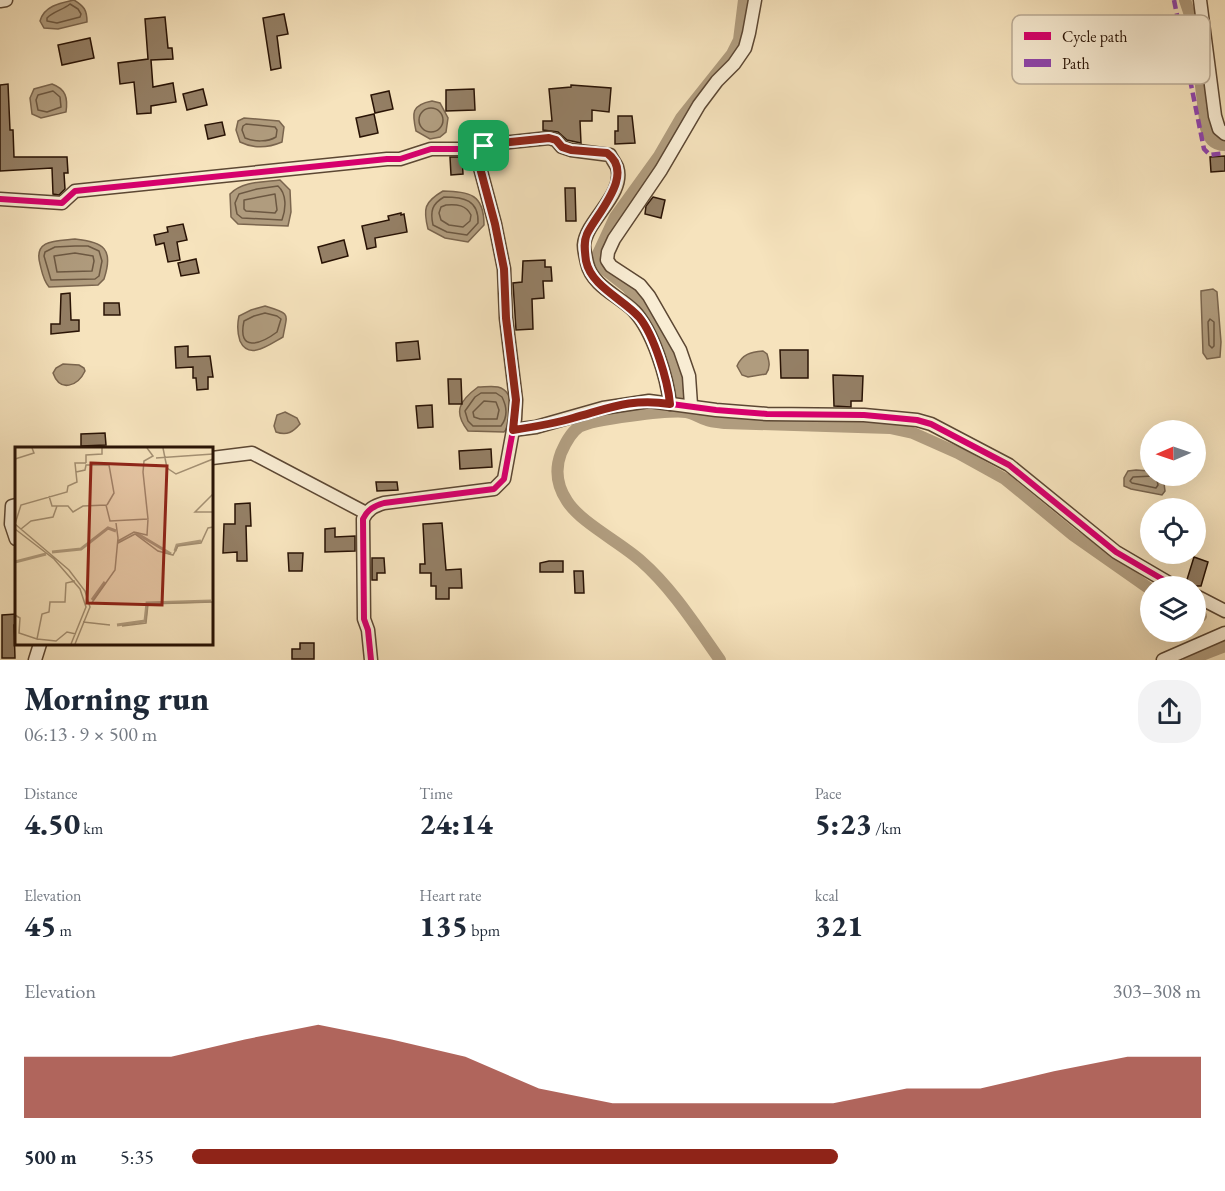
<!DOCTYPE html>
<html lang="en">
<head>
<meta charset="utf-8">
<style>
	:root { --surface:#fff; --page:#f2f2f3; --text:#1f2937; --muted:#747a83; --accent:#8f2418 }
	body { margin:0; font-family:"EB Garamond",serif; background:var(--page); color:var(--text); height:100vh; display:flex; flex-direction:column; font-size:22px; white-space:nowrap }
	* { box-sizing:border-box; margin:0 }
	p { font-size:20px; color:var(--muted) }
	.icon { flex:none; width:33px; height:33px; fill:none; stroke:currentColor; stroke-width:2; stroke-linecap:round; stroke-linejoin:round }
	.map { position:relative; height:660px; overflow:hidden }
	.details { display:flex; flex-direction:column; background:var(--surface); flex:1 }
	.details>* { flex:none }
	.needle { width:39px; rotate:268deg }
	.tools { position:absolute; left:1140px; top:420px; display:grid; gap:12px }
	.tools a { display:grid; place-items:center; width:66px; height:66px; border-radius:50%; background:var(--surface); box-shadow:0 6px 24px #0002; font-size:30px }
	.pin { position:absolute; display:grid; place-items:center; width:51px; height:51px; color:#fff; margin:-26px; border-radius:12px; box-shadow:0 3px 9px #0006 }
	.round { display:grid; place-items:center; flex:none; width:63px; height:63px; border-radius:24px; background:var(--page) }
	.overview { display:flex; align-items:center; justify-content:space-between; height:102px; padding:0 24px }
	h1 { font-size:33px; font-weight:800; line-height:45px }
	.metrics { display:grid; grid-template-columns:repeat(3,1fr); gap:9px; height:102px; padding:6px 24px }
	.metrics div { display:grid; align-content:center }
	.metrics b { font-size:30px; font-weight:800 }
	.metrics small { font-size:16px; font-weight:400 }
	.metrics p { font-size:16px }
	.chart { height:168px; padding:12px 24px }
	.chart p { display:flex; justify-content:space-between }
	.chart svg { width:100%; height:108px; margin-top:6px; fill:var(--accent); opacity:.7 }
	ul { padding:0 24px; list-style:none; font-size:20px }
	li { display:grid; grid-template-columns:96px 72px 1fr; align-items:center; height:45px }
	li i { height:15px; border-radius:8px; background:var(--accent) }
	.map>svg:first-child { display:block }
	.water { fill:#b09c7e; stroke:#7a654e; stroke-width:1.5 }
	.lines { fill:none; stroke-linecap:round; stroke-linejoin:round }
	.shore { stroke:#6c5842; stroke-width:1.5 }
	.canal { stroke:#b09c7e; stroke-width:12 }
	.building { fill:#947f65; stroke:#291305; stroke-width:1.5 }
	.minor-casing { stroke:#5c4733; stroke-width:15 }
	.minor { stroke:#f9edd4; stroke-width:12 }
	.quiet { stroke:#8e44ad; stroke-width:4.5; stroke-dasharray:9 4.5; stroke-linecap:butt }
	.cycleway-casing { stroke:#f9edd4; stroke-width:10 }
	.cycleway { stroke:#d6006c; stroke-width:6 }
	.route-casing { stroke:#fff; stroke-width:12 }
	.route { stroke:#8f2418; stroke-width:8 }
	.inset-river { fill:none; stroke:#b09c7e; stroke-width:3 }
	.inset-road { fill:none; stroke:#a49073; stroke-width:1.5 }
	.view { fill:#8f2418; fill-opacity:0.15; stroke:#8f2418; stroke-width:3 }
	.inset-edge { fill:none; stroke:#291305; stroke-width:3 }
	.key { fill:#f9edd4; stroke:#bbac96; stroke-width:1.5 }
	.key-label { font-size:16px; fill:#291305 }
</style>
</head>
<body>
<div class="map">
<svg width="1225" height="660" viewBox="0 0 1225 660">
	<rect width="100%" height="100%" fill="#f6e3bd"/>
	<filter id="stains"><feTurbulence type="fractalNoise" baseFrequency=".00333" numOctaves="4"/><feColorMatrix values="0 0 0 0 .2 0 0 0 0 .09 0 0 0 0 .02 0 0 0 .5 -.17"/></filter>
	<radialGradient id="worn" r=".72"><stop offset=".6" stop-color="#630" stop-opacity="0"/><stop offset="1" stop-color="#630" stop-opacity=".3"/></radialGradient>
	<!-- water -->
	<g class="water">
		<path d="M74,0C84,6 87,10 87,22L58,29L44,28L40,21C44,6 60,3 74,0Z"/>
		<path d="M52,84C66,89 68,98 66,112L41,118L32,114L30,98L34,89Z"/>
		<path d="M432,101L440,103L448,118L446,132L440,137L430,139L416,131C412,113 411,105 432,101Z"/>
		<path d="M244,118L279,121L284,127L282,142C268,148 254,149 240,142L236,130L238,121Z"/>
		<path d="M280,180L290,190L291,212L288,226L238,224L231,217L230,194C242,181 264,182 280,180Z"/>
		<path d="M443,191C470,192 484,194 484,225L468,242L445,238L428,229C423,209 424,202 443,191Z"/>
		<path d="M75,239C104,242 114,249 104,279L98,285L49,287C43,280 42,272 40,264C33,239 57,241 75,239Z"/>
		<polygon points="1213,289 1217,292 1221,342 1220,357 1207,359 1203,353 1201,295 1201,291"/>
		<path d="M265,306C292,314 287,313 283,337C270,344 249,361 240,341C237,332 237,325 239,316L251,310Z"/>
		<path d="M763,351L767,354C769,361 771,367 766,374L748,377L742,375L737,366C742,354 751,352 763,351Z"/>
		<path d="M63,364L79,365L84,368L85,371C78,386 60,393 53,373L56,368Z"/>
		<path d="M478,387C484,387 492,386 498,387C516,391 515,422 504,432L468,431C453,412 459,401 478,387Z"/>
		<path d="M285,412L297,418L300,424C293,432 287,436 276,432L274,426L277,415Z"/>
		<polygon points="1136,470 1150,471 1150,476 1163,476 1165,491 1162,495 1131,489 1124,486 1124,478 1128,471"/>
	</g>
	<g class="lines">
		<!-- shore -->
		<g class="shore">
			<path d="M70,4L78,9L81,14L80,17L57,23L47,21V18C54,11 63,10 70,4Z"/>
			<polygon points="53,91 60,97 61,107 47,112 38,110 36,100 38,95"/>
			<circle cx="431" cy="120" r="12"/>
			<path d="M246,124L275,127L277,130L276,137C268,142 254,142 245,138L242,130L243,126Z"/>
			<path d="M278,186C287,194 286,209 282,220L242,218L237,214L235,203L239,194L257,189Z"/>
			<polygon points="275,194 277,210 275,213 246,211 244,209 244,200"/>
			<path d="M444,197C464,197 479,200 478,223L467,235L447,232L433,225C430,211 432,204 444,197Z"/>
			<path d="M446,205C457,204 466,205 471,215L470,221L463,227L449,225L441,220L439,213L441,207Z"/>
			<polygon points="75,246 88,246 99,251 102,261 99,276 95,279 51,280 44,256 45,252 55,247"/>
			<polygon points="75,253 93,256 94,261 92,271 57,272 54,256"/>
			<path d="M265,313L277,316L281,319L277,332C261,344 237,353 244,321L254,316Z"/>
			<polygon points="1210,319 1214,322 1214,346 1212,348 1209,345 1208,322"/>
			<path d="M481,393H496L502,397C507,407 508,417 501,426H473L468,421L465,411L475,397Z"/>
			<polygon points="484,401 496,402 499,410 497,419 480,419 474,417 473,412"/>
			<polyline points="1153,476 1133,477 1130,481 1132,483 1156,488 1158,485 1156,476"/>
		</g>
		<!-- canal -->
		<g class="canal">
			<path d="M1185,0L1194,27L1206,128C1209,138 1213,145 1225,145"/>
			<polyline points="681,396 678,379 666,347 650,315 627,287 599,265 597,256 615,217 659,156 681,118 732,54 739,40 744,0"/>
			<polyline points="1196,613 1201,616"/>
			<path d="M720,660C696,626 672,588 641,561C620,542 581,523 567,501C557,486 555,469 561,453C565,444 570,433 579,427C592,419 669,410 686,412C694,413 700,418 707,420C713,422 719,422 725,423L890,428L913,433L958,453L1005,479L1073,535L1150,589"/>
			<polyline points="1189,660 1225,646"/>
		</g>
	</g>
	<!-- building -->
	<g class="building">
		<polygon points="284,14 288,34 277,36 281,68 271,70 263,18"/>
		<polygon points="165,17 168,48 172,48 173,59 151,60 153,87 173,83 176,102 151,106 151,113 137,114 134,82 120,84 118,63 148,59 145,19"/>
		<polygon points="90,38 94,58 62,65 58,45"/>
		<polygon points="8,84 10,130 13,130 14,157 67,157 68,173 64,173 65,189 59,195 53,194 52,168 0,171 0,85"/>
		<polygon points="571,85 611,88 609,112 592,110 592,121 580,121 581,143 567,140 558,132 543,130 543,121 552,121 549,89 571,87"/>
		<polygon points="203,89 207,105 187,110 183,94"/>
		<polygon points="474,89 475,110 446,111 446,90"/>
		<polygon points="389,91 393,109 375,113 371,95"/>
		<polygon points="374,114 378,133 360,137 356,118"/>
		<polygon points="618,116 632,116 635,143 615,144 615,131 618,131"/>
		<polygon points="222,122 225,135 208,139 205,125"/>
		<polygon points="1225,156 1225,171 1211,172 1210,157"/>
		<polygon points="450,157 462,157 463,174 451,175"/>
		<polygon points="565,188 575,188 576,221 566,221"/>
		<polygon points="653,197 665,200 661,218 645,214 646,206"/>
		<polygon points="401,213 401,215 404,214 407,232 375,238 376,247 367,249 362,226 389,220 388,216"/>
		<polygon points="183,224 187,240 177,242 180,260 168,262 164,243 156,245 154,235 168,232 167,227"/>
		<polygon points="344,240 348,256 322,263 318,247"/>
		<polygon points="196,259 199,273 181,276 178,263"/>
		<polygon points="545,260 545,267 551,267 552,281 543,281 544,298 532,299 533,329 516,330 513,283 522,282 523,261"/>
		<polygon points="70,293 71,320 79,320 79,331 51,334 51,324 60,324 61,294"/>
		<polygon points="104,303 119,303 120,315 104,315"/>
		<polygon points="418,341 420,359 397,361 396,343"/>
		<polygon points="188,346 188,357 210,356 213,377 208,377 208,389 197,390 196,378 193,378 193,367 176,368 175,347"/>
		<polygon points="780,350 808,350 808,378 781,378"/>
		<polygon points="833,375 863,376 862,401 851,401 851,407 834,406"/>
		<polygon points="448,379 461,379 462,404 449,404"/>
		<polygon points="432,405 433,427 418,428 416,406"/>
		<polygon points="105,433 106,445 81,446 81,434"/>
		<polygon points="491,449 492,467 460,469 459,451"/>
		<polygon points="376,482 397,482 398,490 377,491"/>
		<polygon points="250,503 251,526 246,526 247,561 237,561 237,552 223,553 224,524 235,524 235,504"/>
		<polygon points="442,523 446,570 461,569 462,588 449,588 449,599 436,599 436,586 431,586 431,573 420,573 420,564 425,564 423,524"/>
		<polygon points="335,528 335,537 355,536 355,551 325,552 325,529"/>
		<polygon points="288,553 303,553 302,571 289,571"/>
		<polygon points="1194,557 1208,562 1201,586 1185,586"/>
		<polygon points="372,558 384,558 385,573 377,573 377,580 372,580"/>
		<polygon points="549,561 563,561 563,572 540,572 540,563"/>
		<polygon points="574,571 583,571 584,593 575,593"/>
		<polygon points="16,614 16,625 14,625 15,658 2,658 2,615"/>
		<polygon points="300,643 314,643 314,659 292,659 292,649 300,649"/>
	</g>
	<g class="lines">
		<!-- minor casing -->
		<g class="minor-casing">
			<g id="minor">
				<polyline points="1200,0 1215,116 1219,129 1225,134"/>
				<polyline points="0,1 6,0"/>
				<path d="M475,149L492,144L549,138L556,140L562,147L571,150L610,155C612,159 615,163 617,167C626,194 586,220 584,245C584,251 586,258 587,263C592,286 619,296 634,311C653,331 667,377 670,404"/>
				<path d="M0,199L62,203L75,191L387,159H400L431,149H475L495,224L504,269L506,318L516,400L515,419L504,479L494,489L384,503C374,506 368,509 363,519L364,619L368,630L371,660"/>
				<polyline points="691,405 689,376 680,350 649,296 640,285 611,266 607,260 608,252 614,239 661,170 699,105 717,81 734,64 745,48 749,33 755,0"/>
				<polyline points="513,430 536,427 603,408 649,401 716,410 767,414 864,415 917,420 931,424 1009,465 1116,552 1174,586"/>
				<polyline points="212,458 252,453 366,513"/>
				<polyline points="16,505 12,506 11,524 16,539"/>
				<polyline points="1196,596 1225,611"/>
				<polyline points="35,660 40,644"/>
				<polyline points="1163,660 1225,633"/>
			</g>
		</g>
		<!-- minor -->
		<use href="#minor" class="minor"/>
		<!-- quiet -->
		<polyline class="quiet" points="1174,0 1204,149 1210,155 1225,153"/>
		<!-- cycleway casing -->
		<g class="cycleway-casing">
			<g id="cycleway">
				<path d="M0,199L62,203L75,191L387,159H400L431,149H475L495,224L504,269L506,318L516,400L515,419L504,479L494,489L384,503C374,506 368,509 363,519L364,619L368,630L371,660"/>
				<polyline points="513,430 536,427 603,408 649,401 716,410 767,414 864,415 917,420 931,424 1009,465 1116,552 1174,586"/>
			</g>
		</g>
		<!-- cycleway -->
		<use href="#cycleway" class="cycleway"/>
	</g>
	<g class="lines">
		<!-- route casing -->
		<g class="route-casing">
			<path id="route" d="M549,138L556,140L562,147L571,150L607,153C636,174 597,213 587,234C583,243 585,252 586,261C591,286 623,299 639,317C654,335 668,381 670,404C631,398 610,408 573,418C553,424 533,427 513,430L516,400L506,318L504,269L495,224L475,149L492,144Z"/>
		</g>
		<!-- route -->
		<use href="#route" class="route"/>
	</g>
	<!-- overview -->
	<g transform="translate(15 447)">
		<rect width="198" height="198" fill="#f6e3bd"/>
		<path class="inset-river" d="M121,86L156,107M160,104L162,98L186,94M37,105L66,102L93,81L101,84M0,115L31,107M77,153L90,135M102,178L130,174L132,156L196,154"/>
		<path class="inset-road" d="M148,1L152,21L161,27L198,12M141,11L198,7M0,12L19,6L17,1M71,16V8L87,7V1M61,25L70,23L71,18H94L99,46L92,58M198,47L180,65H198M34,49L37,59H53L58,65L68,59L91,58L95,74L133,72L128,25L129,14L138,9L132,1M0,77L54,123L70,144L75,160L60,197M0,77L6,58L52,45L53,39L62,35L60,16H71M0,82L39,112L65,142L71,160L56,197M6,82L16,74L38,70L42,59M103,94L119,85L132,88L133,72M103,96L120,87L143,104L158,108L163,99L186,96L193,81L198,80M76,157L100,123L103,91L101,76M0,168L5,171L4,186L22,192L27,167L34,165L35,155H50L51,136L60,134M68,175L95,178M107,179L131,176L133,157L198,155M22,192L41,194L52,185L61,187"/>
		<path class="view" d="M76,16L152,19L147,158L72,156Z"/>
		<rect width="198" height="198" class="inset-edge"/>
	</g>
	<!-- legend -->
	<rect x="1012" y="15" width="198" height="69" rx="9" class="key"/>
	<rect x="1024" y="32" width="27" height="8" fill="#d6006c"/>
	<rect x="1024" y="59" width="27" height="8" fill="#8e44ad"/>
	<g class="key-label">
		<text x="1062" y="42">Cycle path</text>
		<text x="1062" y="69">Path</text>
	</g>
	<rect width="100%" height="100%" filter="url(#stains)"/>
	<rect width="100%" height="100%" fill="url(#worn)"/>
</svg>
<div class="tools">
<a><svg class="needle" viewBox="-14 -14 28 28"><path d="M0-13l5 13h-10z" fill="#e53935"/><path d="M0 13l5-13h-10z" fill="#747a83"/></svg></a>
<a><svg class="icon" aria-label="locate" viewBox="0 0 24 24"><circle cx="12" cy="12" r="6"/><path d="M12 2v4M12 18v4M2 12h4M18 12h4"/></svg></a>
<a><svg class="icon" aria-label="layers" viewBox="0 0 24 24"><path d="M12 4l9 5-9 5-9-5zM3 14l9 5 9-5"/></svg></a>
</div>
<div class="pin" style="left:484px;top:146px;background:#1e9e55"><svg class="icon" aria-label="arrive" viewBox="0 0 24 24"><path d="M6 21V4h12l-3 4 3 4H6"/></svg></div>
</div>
<section class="details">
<div class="overview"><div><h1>Morning run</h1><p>06:13 · 9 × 500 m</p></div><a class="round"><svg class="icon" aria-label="share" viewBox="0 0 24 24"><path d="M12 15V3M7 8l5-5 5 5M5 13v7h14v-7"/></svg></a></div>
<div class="metrics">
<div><p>Distance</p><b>4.50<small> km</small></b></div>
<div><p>Time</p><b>24:14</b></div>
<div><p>Pace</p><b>5:23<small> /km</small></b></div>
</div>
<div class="metrics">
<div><p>Elevation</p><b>45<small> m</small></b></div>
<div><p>Heart rate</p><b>135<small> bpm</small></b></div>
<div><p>kcal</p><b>321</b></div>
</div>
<div class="chart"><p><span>Elevation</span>303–308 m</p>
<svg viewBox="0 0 160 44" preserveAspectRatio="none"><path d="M0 44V19L10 19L20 19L30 12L40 6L50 12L60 19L70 32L80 38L90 38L100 38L110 38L120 32L130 32L140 25L150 19L160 19V44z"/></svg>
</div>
<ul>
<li><b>500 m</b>5:35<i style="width:64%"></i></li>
</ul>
</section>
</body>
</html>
